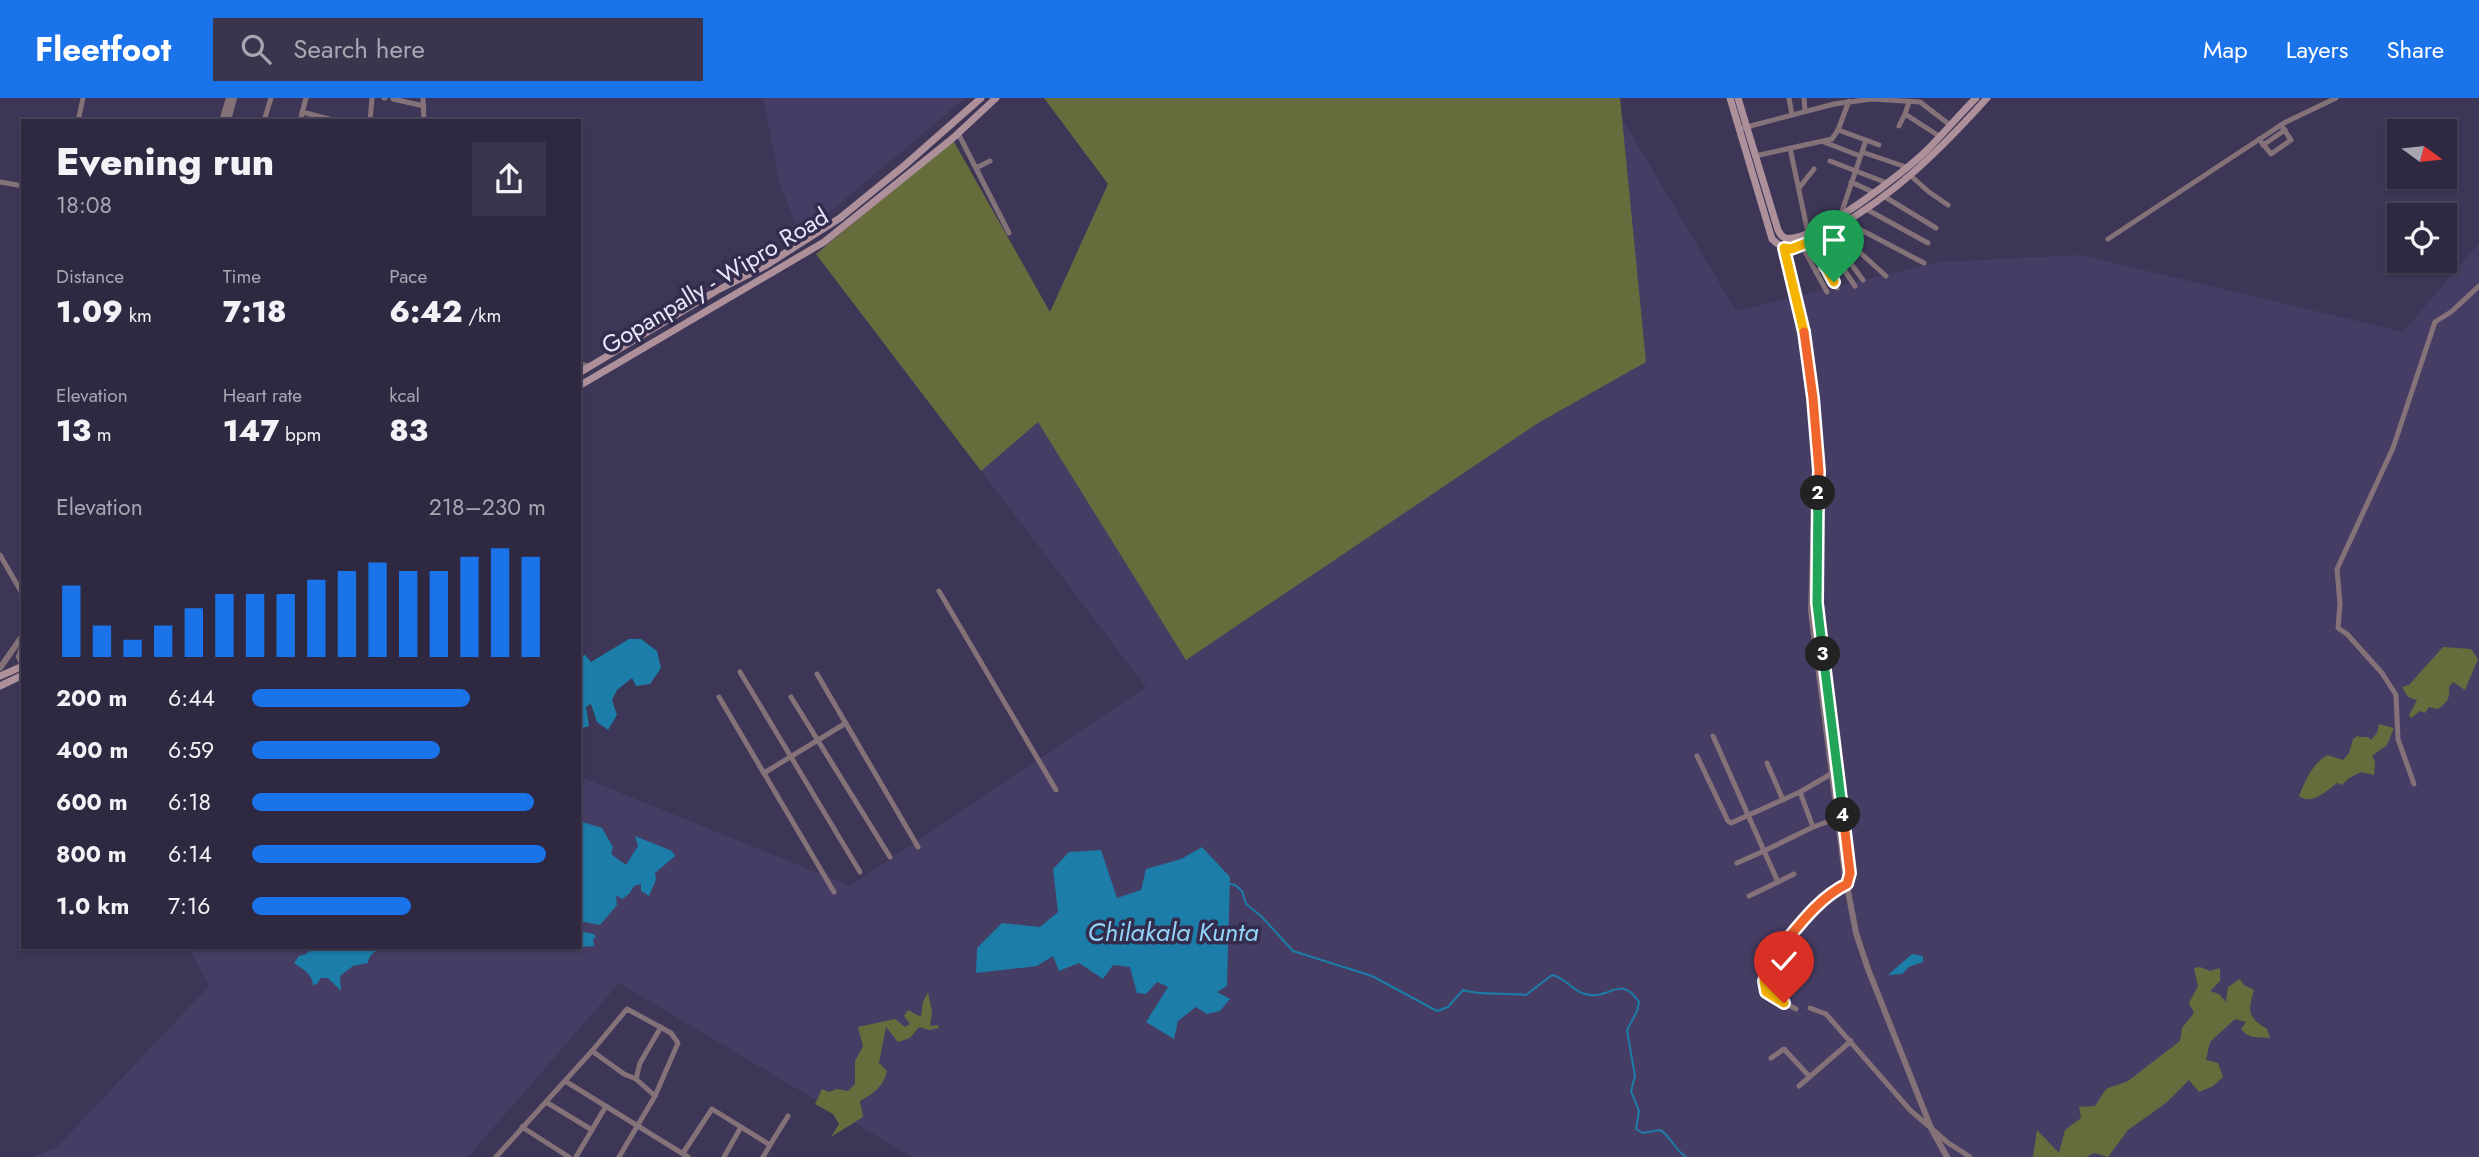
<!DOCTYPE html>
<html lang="en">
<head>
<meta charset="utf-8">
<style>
	:root { --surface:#2e2841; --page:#3a344c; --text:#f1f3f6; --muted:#a7a6b1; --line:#49445a; --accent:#1a73e8 }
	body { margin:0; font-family:Jost,sans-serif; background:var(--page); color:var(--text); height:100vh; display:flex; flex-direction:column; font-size:26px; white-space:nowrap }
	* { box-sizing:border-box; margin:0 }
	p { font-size:23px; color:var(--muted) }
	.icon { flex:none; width:38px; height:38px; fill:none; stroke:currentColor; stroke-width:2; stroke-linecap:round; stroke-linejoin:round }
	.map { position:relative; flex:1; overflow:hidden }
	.panel { position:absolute; left:21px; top:21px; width:560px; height:830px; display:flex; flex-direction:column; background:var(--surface); border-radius:0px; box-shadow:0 2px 5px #0004,0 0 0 2px var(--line) }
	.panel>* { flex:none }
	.needle { width:46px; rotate:105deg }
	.buttons { position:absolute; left:2387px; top:21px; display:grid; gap:14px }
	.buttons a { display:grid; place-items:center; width:70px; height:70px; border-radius:0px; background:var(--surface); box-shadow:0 2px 5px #0004,0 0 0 2px var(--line); font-size:35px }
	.pin { position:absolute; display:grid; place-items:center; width:60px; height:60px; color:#fff; margin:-72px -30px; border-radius:50% 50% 50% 0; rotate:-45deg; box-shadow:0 0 7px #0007 }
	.pin .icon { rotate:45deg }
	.km { position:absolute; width:35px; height:35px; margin:-18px; border-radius:50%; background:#222; color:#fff; font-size:19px; line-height:35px; text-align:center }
	.round { display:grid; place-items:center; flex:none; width:74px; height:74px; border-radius:0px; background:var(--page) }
	.summary { display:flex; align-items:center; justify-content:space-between; height:119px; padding:0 35px }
	h1 { font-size:38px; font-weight:800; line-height:52px }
	.stats { display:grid; grid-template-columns:repeat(3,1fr); gap:10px; height:119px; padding:7px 35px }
	.stats div { display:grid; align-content:center }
	.stats b { font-size:30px; font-weight:800 }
	.stats small { font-size:19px; font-weight:400 }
	.stats p { font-size:19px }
	.chart { height:196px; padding:14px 35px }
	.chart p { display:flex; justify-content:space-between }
	.chart svg { width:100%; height:126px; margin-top:7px; stroke:var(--accent); stroke-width:6 }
	ul { padding:0 35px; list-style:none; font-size:23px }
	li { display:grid; grid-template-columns:112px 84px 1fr; align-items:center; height:52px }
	li i { height:18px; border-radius:9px; background:var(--accent) }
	header { display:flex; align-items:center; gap:42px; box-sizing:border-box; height:98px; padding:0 35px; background:var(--accent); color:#fff }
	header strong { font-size:33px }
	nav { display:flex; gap:38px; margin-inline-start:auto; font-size:24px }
	.search { width:490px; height:63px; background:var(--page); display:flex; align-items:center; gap:18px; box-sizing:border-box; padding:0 24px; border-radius:0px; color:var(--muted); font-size:26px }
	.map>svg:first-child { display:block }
	.built { fill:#463d64 }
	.green { fill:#676c3d }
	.water { fill:#1b7da8 }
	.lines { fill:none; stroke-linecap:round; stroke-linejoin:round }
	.stream { stroke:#1b7da8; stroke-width:2 }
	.minor { stroke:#857279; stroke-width:5 }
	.tertiary { stroke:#857279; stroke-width:6 }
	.secondary { stroke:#ae909b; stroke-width:7 }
	.split-1-casing { stroke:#fff; stroke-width:14 }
	.split-2-casing { stroke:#fff; stroke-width:14 }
	.split-3-casing { stroke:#fff; stroke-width:14 }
	.split-4-casing { stroke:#fff; stroke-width:14 }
	.split-5-casing { stroke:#fff; stroke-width:14 }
	.split-6-casing { stroke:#fff; stroke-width:14 }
	.split-1 { stroke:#f5b400; stroke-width:9 }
	.split-2 { stroke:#f0652b; stroke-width:9 }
	.split-3 { stroke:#22a559; stroke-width:9 }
	.split-4 { stroke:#22a559; stroke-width:9 }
	.split-5 { stroke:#f0652b; stroke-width:9 }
	.split-6 { stroke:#f5b400; stroke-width:9 }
	.labels { text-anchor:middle; stroke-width:7; stroke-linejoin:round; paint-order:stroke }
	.street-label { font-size:24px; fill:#e8e5fa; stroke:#332c4c }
	.water-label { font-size:26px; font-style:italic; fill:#93d3f7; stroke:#332c4c }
</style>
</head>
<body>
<header>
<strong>Fleetfoot</strong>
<div class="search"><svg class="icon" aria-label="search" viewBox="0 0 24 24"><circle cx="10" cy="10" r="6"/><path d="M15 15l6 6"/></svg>Search here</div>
<nav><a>Map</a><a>Layers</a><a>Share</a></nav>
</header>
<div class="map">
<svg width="2479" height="1059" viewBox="0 0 2479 1059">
	<rect width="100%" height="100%" fill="#3d3657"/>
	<!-- built -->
	<g class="built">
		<polygon points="763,0 965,0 800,139 780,86"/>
		<polygon points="1044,0 1610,0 1736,213 1939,164 2081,157 2403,234 2479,145 2479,1059 912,1059 619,885 468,1059 33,1059 56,1050 209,888 189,849 579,849 579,678 850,788 1146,589 816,156 1050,214 1108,86"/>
	</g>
	<!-- green -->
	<g class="green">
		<polygon points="1044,0 1620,0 1646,264 1538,325 1186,562 1038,324 981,373 816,156 953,42 1050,214 1108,86"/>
		<path d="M2443,549L2471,551L2478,561L2465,592L2453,584L2449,589C2450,600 2448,604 2438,611L2429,609L2425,615L2420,613L2411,620L2409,617L2417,602L2408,599L2402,589L2409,587Z"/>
		<path d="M2379,626L2394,630L2387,647L2372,658L2375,663L2374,677L2361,674L2349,680L2342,687L2337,685C2326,693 2312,708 2299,698C2306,681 2312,667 2327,657L2343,662L2349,655L2353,641L2359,637V639H2368L2371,642L2377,635Z"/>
		<path d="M2200,869L2210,873L2220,870V883L2210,893L2219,896L2226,904L2228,889L2240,881L2244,887L2254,892C2248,913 2247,919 2267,931L2270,940C2257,939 2249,941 2241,931L2246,924L2235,921L2210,944L2206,962L2218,965L2223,979L2213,988L2199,994L2189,982L2166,1005L2128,1032L2108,1059L2094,1055L2086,1059H2033L2037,1032L2059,1055L2065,1032L2081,1020L2079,1009L2095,1008L2106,991L2128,983L2180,943L2182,930L2194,915L2189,905L2198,888L2194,870Z"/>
		<path d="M928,894L932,914L930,928L938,927L939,930L929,932L919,929L910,940L898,944L886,929L879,965L887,973C883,989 874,995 860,1003L863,1019L831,1039L839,1026L833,1016L815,1006L822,991L829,994L837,991L848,993L855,986V963L863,948L858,929L895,921L905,929L910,926L904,918L908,912L921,919L923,904Z"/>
	</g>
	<!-- water -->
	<g class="water">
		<polygon points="629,541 641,541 657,553 661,570 650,586 636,588 632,580 617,592 612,602 617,617 608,632 597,624 591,606 586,609 589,628 579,631 579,558 585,557 591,564"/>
		<polygon points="579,723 602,730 613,749 611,756 626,767 638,748 635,738 672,753 675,758 655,775 656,782 649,798 641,793 641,786 634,788 629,796 622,801 616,797 617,807 600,827 579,823"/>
		<polygon points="1202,749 1230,779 1227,888 1217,894 1230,901 1220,913 1207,916 1196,909 1178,923 1174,941 1146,924 1168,889 1157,884 1146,896 1137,895 1130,869 1113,867 1103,881 1079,865 1059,873 1053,858 1037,868 976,875 977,850 1002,825 1040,829 1058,814 1053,771 1069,754 1101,752 1117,800 1141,792 1146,771 1181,761"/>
		<polygon points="579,833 594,836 596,839 593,841 594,848 579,849 578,849"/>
		<path d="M315,849H390C380,852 370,852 368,865L353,868L340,878L341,893L328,880H321L317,886L313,887C312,876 303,871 294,865L299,858L306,856Z"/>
		<polygon points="1912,856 1923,858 1923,864 1909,869 1902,876 1888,877"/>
	</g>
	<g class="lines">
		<!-- stream -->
		<path class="stream" d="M1229,786L1235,787L1242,793L1246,806L1261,818L1293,853L1372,878L1437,913L1448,909L1463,892C1482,898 1505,894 1526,897L1552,877C1565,879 1572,893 1585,896C1611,903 1619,875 1639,904L1637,913L1627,932L1635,978L1631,993L1639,1013L1636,1031L1643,1035L1660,1032C1671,1038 1673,1050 1686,1059"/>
		<!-- minor -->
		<g class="minor">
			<polyline points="384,0 385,0"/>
			<polyline points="423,0 424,23"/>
			<polyline points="1789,0 1792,17"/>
			<polyline points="1804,0 1805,13"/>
			<polyline points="393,1 424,8"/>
			<polyline points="1909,4 1905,16 1939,38"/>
			<polyline points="302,14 337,23"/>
			<polyline points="78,23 83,0"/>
			<polyline points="264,23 271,0"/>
			<polyline points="300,23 306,0"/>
			<polyline points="370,23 372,0"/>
			<polyline points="1899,28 1905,16"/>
			<polyline points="1739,31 1834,6 1872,1 1920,4 1950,27"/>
			<polyline points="1838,32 1866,42"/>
			<polyline points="958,35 1009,135"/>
			<polyline points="2259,41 2271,56 2291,42 2281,27"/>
			<polyline points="1824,44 1860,58"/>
			<polyline points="2263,47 2285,32"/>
			<polyline points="1790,50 1808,135"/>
			<polyline points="1862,54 1906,69"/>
			<polyline points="1755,58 1832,41 1838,32 1849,3"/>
			<polyline points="1830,63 1887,85"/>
			<polyline points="976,70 990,63"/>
			<polyline points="1911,78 1929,94 1948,107"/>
			<polyline points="0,84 23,88"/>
			<polyline points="1851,84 1875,95"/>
			<polyline points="1799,90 1814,71"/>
			<polyline points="1885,99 1936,130"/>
			<polyline points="1866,111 1928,145"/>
			<polyline points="1840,119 1866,42 1879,47"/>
			<polyline points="1846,124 1924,165"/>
			<polyline points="1834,131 1886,178"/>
			<polyline points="2108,141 2284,25 2336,0"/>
			<polyline points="1812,143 1837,190"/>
			<polyline points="1802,148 1827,194"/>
			<polyline points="1836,160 1855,188"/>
			<polyline points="1816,174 1843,155 1863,182"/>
			<polyline points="579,265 590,269"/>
			<polyline points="0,457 23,497"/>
			<polyline points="939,493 1056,692"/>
			<polyline points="740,574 860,774"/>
			<polyline points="817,576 918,749"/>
			<polyline points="719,599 834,794"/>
			<polyline points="791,599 890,759"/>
			<polyline points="1713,638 1764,753 1813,729 1841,719"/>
			<polyline points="1697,658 1728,723 1731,725 1800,694 1831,676"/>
			<polyline points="1767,665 1783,702"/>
			<polyline points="764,675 846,625"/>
			<polyline points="2414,686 2398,641 2396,597 2382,575 2347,536 2338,530 2340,506 2337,471 2393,350 2435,224 2451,214 2479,188"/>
			<polyline points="1800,694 1813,729"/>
			<polyline points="1737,765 1764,753 1778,784 1794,776"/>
			<polyline points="1749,798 1778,784"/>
			<polyline points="1810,910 1826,916 1910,1012 1947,1044 1970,1059"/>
			<path d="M1796,911L1766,894C1765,890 1764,887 1764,883C1766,856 1824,797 1848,786"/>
			<polyline points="592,953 624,976 636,981 655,998"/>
			<polyline points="1771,960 1784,951 1809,978"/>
			<polyline points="636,981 640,965 661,929"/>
			<polyline points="565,983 688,1059"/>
			<polyline points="1799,988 1851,943"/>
			<polyline points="546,1004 592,1032"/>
			<polyline points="522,1029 569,1059"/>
			<polyline points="770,1047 788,1018"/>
			<polyline points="683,1055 712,1011 770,1047 763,1059"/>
			<polyline points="496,1059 592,953 627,911 671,935 678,945 655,998 619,1059"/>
			<polyline points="576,1059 606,1008"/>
			<polyline points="724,1059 741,1029"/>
		</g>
		<!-- tertiary -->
		<g class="tertiary">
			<polyline points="222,23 229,0"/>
			<polyline points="228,23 234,0"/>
			<polyline points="1784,150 1809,261 1819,373 1817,505 1849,775 1848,784"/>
			<polyline points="1816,353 1811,513 1845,777 1856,835 1868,871 1931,1030 1947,1059"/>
			<polyline points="23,546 19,559 23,568"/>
			<polyline points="0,570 23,537"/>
		</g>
		<!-- secondary -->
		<g class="secondary">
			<path d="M1730,0L1772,141C1791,161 1816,141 1835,130C1895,97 1941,51 1987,0"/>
			<path d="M1738,0L1778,132C1780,136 1781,138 1785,140C1813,146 1907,72 1927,52C1944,35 1959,17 1976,0"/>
			<polyline points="579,275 716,193 765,168 840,120 905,67 981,0"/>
			<polyline points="579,288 824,144 953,40 996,0"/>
			<polyline points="0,578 23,568"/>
			<polyline points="0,588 23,577"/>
		</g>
	</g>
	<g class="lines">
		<!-- split-1 casing -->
		<g class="split-1-casing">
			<polyline id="split-1" points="1804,234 1784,150 1791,151 1812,143 1834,184"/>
		</g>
		<!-- split-2 casing -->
		<g class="split-2-casing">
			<polyline id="split-2" points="1804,234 1813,300 1819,373 1818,395"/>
		</g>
		<!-- split-3 casing -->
		<g class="split-3-casing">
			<polyline id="split-3" points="1818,395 1817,505 1823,556"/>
		</g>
		<!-- split-4 casing -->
		<g class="split-4-casing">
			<polyline id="split-4" points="1823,556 1843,717"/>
		</g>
		<!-- split-5 casing -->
		<g class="split-5-casing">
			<path id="split-5" d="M1781,849C1800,826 1820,799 1847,786L1850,775L1843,717"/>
		</g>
		<!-- split-6 casing -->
		<g class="split-6-casing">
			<polyline id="split-6" points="1781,849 1764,883 1766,894 1784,905"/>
		</g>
		<!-- split-1 -->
		<use href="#split-1" class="split-1"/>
		<!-- split-2 -->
		<use href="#split-2" class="split-2"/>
		<!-- split-3 -->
		<use href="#split-3" class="split-3"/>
		<!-- split-4 -->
		<use href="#split-4" class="split-4"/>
		<!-- split-5 -->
		<use href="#split-5" class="split-5"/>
		<!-- split-6 -->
		<use href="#split-6" class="split-6"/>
	</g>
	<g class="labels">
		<!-- street labels -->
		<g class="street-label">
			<text transform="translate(715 183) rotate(-31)" y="8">Gopanpally - Wipro Road</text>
		</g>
		<!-- water labels -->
		<g class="water-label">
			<text x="1173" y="843">Chilakala Kunta</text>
		</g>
	</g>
</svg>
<div class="buttons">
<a><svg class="needle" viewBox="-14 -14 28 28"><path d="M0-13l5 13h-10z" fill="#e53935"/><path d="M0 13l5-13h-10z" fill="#a7a6b1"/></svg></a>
<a><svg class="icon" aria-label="locate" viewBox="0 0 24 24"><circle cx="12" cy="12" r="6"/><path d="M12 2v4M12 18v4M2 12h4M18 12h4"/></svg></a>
</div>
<div class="pin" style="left:1834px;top:184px;background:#1e9e55"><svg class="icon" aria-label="arrive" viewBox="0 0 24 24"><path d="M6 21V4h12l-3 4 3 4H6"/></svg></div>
<div class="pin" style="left:1784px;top:905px;background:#d93025"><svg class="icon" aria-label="check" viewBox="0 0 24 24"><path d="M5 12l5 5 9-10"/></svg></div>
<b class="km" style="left:1818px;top:395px">2</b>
<b class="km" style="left:1823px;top:556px">3</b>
<b class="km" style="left:1843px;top:717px">4</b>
<section class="panel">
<div class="summary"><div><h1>Evening run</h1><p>18:08</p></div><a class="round"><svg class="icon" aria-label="share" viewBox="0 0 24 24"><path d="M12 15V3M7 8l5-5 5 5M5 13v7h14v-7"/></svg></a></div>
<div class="stats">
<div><p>Distance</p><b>1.09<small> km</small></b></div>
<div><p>Time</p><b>7:18</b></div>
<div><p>Pace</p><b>6:42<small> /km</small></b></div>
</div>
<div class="stats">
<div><p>Elevation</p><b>13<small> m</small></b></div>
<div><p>Heart rate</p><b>147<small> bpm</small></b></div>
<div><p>kcal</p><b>83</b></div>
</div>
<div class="chart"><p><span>Elevation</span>218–230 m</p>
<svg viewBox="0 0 160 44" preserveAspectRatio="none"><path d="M5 44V19M15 44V33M25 44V38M35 44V33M45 44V27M55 44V22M65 44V22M75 44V22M85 44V17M95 44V14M105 44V11M115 44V14M125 44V14M135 44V9M145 44V6M155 44V9"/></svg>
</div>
<ul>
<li><b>200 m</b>6:44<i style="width:74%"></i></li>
<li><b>400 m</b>6:59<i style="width:64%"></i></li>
<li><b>600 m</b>6:18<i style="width:96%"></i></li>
<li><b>800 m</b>6:14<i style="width:100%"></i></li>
<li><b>1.0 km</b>7:16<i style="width:54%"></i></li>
</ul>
</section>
</div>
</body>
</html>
